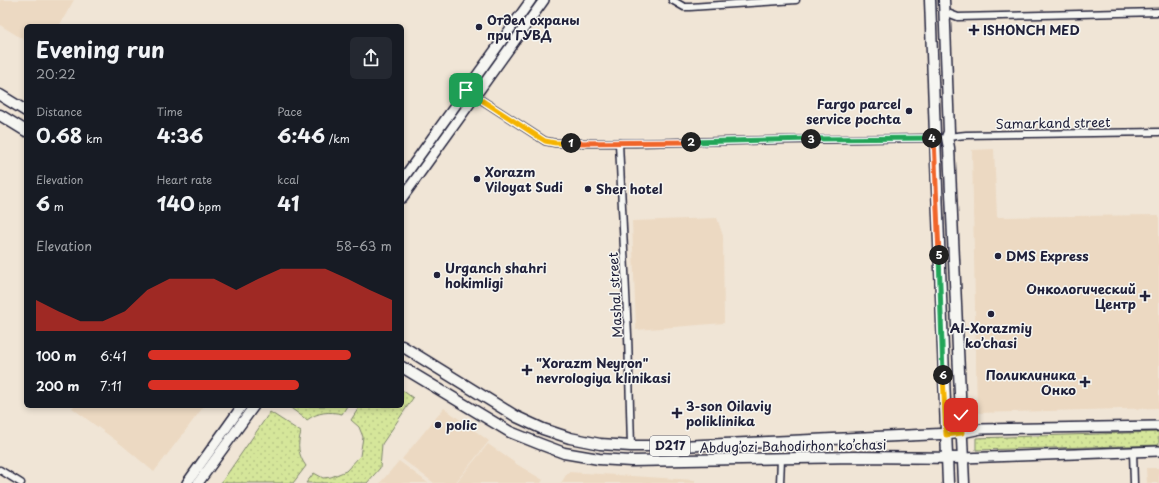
<!DOCTYPE html>
<html lang="en">
<head>
<meta charset="utf-8">
<style>
	:root { --surface:#171b24; --page:#242831; --text:#f1f3f6; --muted:#9ea1a6; --accent:#d93025 }
	body { margin:0; font-family:"Playpen Sans",sans-serif; background:var(--page); color:var(--text); height:100vh; display:flex; flex-direction:column; font-size:15px; white-space:nowrap }
	* { box-sizing:border-box; margin:0 }
	p { font-size:13px; color:var(--muted) }
	.icon { flex:none; width:22px; height:22px; fill:none; stroke:currentColor; stroke-width:2; stroke-linecap:round; stroke-linejoin:round }
	.map { position:relative; flex:1; overflow:hidden }
	.side { position:absolute; left:24px; top:24px; width:380px; height:384px; display:flex; flex-direction:column; background:var(--surface); border-radius:6px; box-shadow:0 2px 6px #0003 }
	.side>* { flex:none }
	.pin { position:absolute; display:grid; place-items:center; width:34px; height:34px; color:#fff; margin:-17px; border-radius:8px; box-shadow:0 2px 6px #0006 }
	.km { position:absolute; width:20px; height:20px; margin:-10px; border-radius:50%; background:#222; color:#fff; font-size:11px; line-height:20px; text-align:center }
	.round { display:grid; place-items:center; flex:none; width:42px; height:42px; border-radius:6px; background:var(--page) }
	.head { display:flex; align-items:center; justify-content:space-between; height:68px; padding:0 12px }
	h1 { font-size:22px; font-weight:700; line-height:30px }
	.figures { display:grid; grid-template-columns:repeat(3,1fr); gap:6px; height:68px; padding:4px 12px }
	.figures div { display:grid; align-content:center }
	.figures b { font-size:20px; font-weight:700 }
	.figures small { font-size:11px; font-weight:400 }
	.figures p { font-size:11px }
	.chart { height:112px; padding:8px 12px }
	.chart p { display:flex; justify-content:space-between }
	.chart svg { width:100%; height:72px; margin-top:4px; fill:var(--accent); opacity:.7 }
	ul { padding:0 12px; list-style:none; font-size:13px }
	li { display:grid; grid-template-columns:64px 48px 1fr; align-items:center; height:30px }
	li i { height:10px; border-radius:5px; background:var(--accent) }
	.map>svg:first-child { display:block }
	.built { fill:#ecd9c2 }
	.grass { fill:url(#grass-dots); stroke:#7c846a }
	.lines { fill:none; stroke-linecap:round; stroke-linejoin:round }
	.minor-casing { stroke:#22223b; stroke-width:9 }
	.secondary-casing { stroke:#22223b; stroke-width:12 }
	.primary-casing { stroke:#22223b; stroke-width:13 }
	.minor { stroke:#f6f6f2; stroke-width:6 }
	.secondary { stroke:#f6f6f2; stroke-width:9 }
	.primary { stroke:#f6f6f2; stroke-width:10 }
	.split-1-casing { stroke:#fff; stroke-width:8 }
	.split-2-casing { stroke:#fff; stroke-width:8 }
	.split-3-casing { stroke:#fff; stroke-width:8 }
	.split-4-casing { stroke:#fff; stroke-width:8 }
	.split-5-casing { stroke:#fff; stroke-width:8 }
	.split-6-casing { stroke:#fff; stroke-width:8 }
	.split-7-casing { stroke:#fff; stroke-width:8 }
	.split-1 { stroke:#f5b400; stroke-width:5 }
	.split-2 { stroke:#f0652b; stroke-width:5 }
	.split-3 { stroke:#22a559; stroke-width:5 }
	.split-4 { stroke:#22a559; stroke-width:5 }
	.split-5 { stroke:#f0652b; stroke-width:5 }
	.split-6 { stroke:#22a559; stroke-width:5 }
	.split-7 { stroke:#f5b400; stroke-width:5 }
	.poi-dot { fill:#22223b; stroke:#f6f6f2; stroke-width:1.5 }
	.labels { text-anchor:middle; stroke-width:3; stroke-linejoin:round; paint-order:stroke }
	.shield { fill:#f6f6f2; stroke:#626272; stroke-width:1 }
	.shield-label { font-size:12px; font-weight:bold; fill:#22223b }
	.poi-label { font-size:13px; font-weight:bold; fill:#22223b; stroke:#f6f6f2; text-anchor:start }
	.street-label { font-size:13px; fill:#22223b; stroke:#f6f6f2 }
</style>
</head>
<body>
<div class="map">
<svg width="1159" height="483" viewBox="0 0 1159 483">
	<defs>
		<pattern id="grass-dots" width="8" height="8" patternUnits="userSpaceOnUse"><rect width="8" height="8" fill="#d5e69a"/><path d="M2 2h.1M6 6h.1" fill="none" stroke="#b7c586" stroke-width="1.8" stroke-linecap="round"/></pattern>
	</defs>
	<rect width="100%" height="100%" fill="#f0e5d6"/>
	<filter id="ink" filterUnits="userSpaceOnUse"><feTurbulence type="fractalNoise" baseFrequency=".025" numOctaves="2"/><feDisplacementMap in="SourceGraphic" scale="8" xChannelSelector="R" yChannelSelector="G"/><feConvolveMatrix kernelMatrix="1 2 1 2 8 2 1 2 1" color-interpolation-filters="sRGB"/></filter>
	<g filter="url(#ink)">
		<!-- built -->
		<g class="built">
			<polygon points="0,0 74,0 59,26 26,26 26,41 0,25"/>
			<polygon points="994,149 997,217 1159,215 1159,408 977,413 972,150"/>
			<polygon points="717,218 723,236 724,323 636,330 632,221"/>
			<polygon points="74,406 204,406 154,472 122,445 72,408"/>
			<polygon points="444,408 489,441 455,483 434,483 402,459"/>
			<polygon points="488,444 518,465 543,480 541,483 456,483"/>
			<polygon points="399,461 428,483 380,483"/>
			<polygon points="1146,468 1159,468 1159,483 1147,483"/>
			<polygon points="568,472 695,480 695,483 561,483"/>
		</g>
		<!-- grass -->
		<g class="grass">
			<polygon points="402,390 413,398 382,444 380,468 367,483 306,483 314,473 323,478 331,477 346,471 360,456 363,437 359,427 351,420 360,406 402,406"/>
			<path d="M288,406H347L342,414C329,411 318,412 307,420Z"/>
			<path d="M270,412L301,432C297,445 298,455 306,466L293,483H221Z"/>
			<polygon points="1159,432 1159,445 976,450 976,438"/>
		</g>
		<g class="lines">
			<!-- minor casing -->
			<g class="minor-casing">
				<g id="minor">
					<polyline points="672,0 684,7 690,7 796,0"/>
					<polyline points="945,12 958,17 1159,12"/>
					<polyline points="466,90 545,141 555,143 636,143 781,140 934,138"/>
					<polyline points="947,137 966,135 1159,132"/>
					<polyline points="619,143 628,335 631,446"/>
					<polyline points="1133,452 1134,483"/>
					<polyline points="0,470 21,483"/>
					<polyline points="780,483 781,459"/>
				</g>
			</g>
			<!-- secondary casing -->
			<g class="secondary-casing">
				<g id="secondary">
					<polyline points="402,180 531,0"/>
					<polyline points="402,198 544,0"/>
					<polyline points="962,433 981,429 1159,426"/>
					<polyline points="963,458 1159,451"/>
					<polyline points="187,483 242,406"/>
					<polyline points="198,483 254,406"/>
				</g>
			</g>
			<!-- primary casing -->
			<g class="primary-casing">
				<g id="primary">
					<polyline points="930,0 948,483"/>
					<polyline points="944,0 949,132 947,137 949,148 964,483"/>
					<polyline points="0,95 26,111"/>
					<polyline points="0,115 26,131"/>
					<polyline points="402,346 517,417 543,429 570,438 600,444 631,446 680,446 962,433"/>
					<polyline points="402,367 510,432 540,444 564,453 599,459 631,461 854,457 963,458"/>
				</g>
			</g>
			<!-- minor -->
			<use href="#minor" class="minor"/>
			<!-- secondary -->
			<use href="#secondary" class="secondary"/>
			<!-- primary -->
			<use href="#primary" class="primary"/>
		</g>
	</g>
	<g class="lines" filter="url(#ink)">
		<!-- split-1 casing -->
		<g class="split-1-casing">
			<polyline id="split-1" points="466,90 545,141 555,143 571,143"/>
		</g>
		<!-- split-2 casing -->
		<g class="split-2-casing">
			<polyline id="split-2" points="571,143 691,142"/>
		</g>
		<!-- split-3 casing -->
		<g class="split-3-casing">
			<polyline id="split-3" points="691,142 811,139"/>
		</g>
		<!-- split-4 casing -->
		<g class="split-4-casing">
			<polyline id="split-4" points="811,139 932,138"/>
		</g>
		<!-- split-5 casing -->
		<g class="split-5-casing">
			<polyline id="split-5" points="932,138 934,138 939,255"/>
		</g>
		<!-- split-6 casing -->
		<g class="split-6-casing">
			<polyline id="split-6" points="939,255 943,375"/>
		</g>
		<!-- split-7 casing -->
		<g class="split-7-casing">
			<polyline id="split-7" points="943,375 946,435 962,433 961,415"/>
		</g>
		<!-- split-1 -->
		<use href="#split-1" class="split-1"/>
		<!-- split-2 -->
		<use href="#split-2" class="split-2"/>
		<!-- split-3 -->
		<use href="#split-3" class="split-3"/>
		<!-- split-4 -->
		<use href="#split-4" class="split-4"/>
		<!-- split-5 -->
		<use href="#split-5" class="split-5"/>
		<!-- split-6 -->
		<use href="#split-6" class="split-6"/>
		<!-- split-7 -->
		<use href="#split-7" class="split-7"/>
	</g>
	<!-- markers -->
	<g class="poi-dot">
		<circle cx="479" cy="27" r="4"/>
		<path d="M972 24h4v4h4v4h-4v4h-4v-4h-4v-4h4z"/>
		<circle cx="909" cy="111" r="4"/>
		<circle cx="477" cy="179" r="4"/>
		<circle cx="588" cy="189" r="4"/>
		<circle cx="998" cy="256" r="4"/>
		<circle cx="437" cy="275" r="4"/>
		<path d="M1143 290h4v4h4v4h-4v4h-4v-4h-4v-4h4z"/>
		<circle cx="991" cy="314" r="4"/>
		<path d="M525 364h4v4h4v4h-4v4h-4v-4h-4v-4h4z"/>
		<path d="M1083 376h4v4h4v4h-4v4h-4v-4h-4v-4h4z"/>
		<path d="M675 407h4v4h4v4h-4v4h-4v-4h-4v-4h4z"/>
		<circle cx="438" cy="425" r="4"/>
	</g>
	<g class="labels">
		<!-- shield labels -->
		<rect class="shield" x="650" y="436" width="40" height="20" rx="3"/>
		<g class="shield-label">
			<text x="670" y="450">D217</text>
		</g>
		<!-- poi labels -->
		<g class="poi-label">
			<text x="487" y="25">Отдел охраны<tspan x="487" dy="15">при ГУВД</tspan></text>
			<text x="983" y="35">ISHONCH MED</text>
			<text x="901" y="109" text-anchor="end">Fargo parcel<tspan x="901" dy="15">service pochta</tspan></text>
			<text x="485" y="177">Xorazm<tspan x="485" dy="15">Viloyat Sudi</tspan></text>
			<text x="596" y="194">Sher hotel</text>
			<text x="1006" y="261">DMS Express</text>
			<text x="445" y="273">Urganch shahri<tspan x="445" dy="15">hokimligi</tspan></text>
			<text x="1136" y="294" text-anchor="end">Онкологический<tspan x="1136" dy="15">Центр</tspan></text>
			<text x="991" y="333" text-anchor="middle">Al-Xorazmiy<tspan x="991" dy="15">ko’chasi</tspan></text>
			<text x="536" y="368">"Xorazm Neyron"<tspan x="536" dy="15">nevrologiya klinikasi</tspan></text>
			<text x="1076" y="380" text-anchor="end">Поликлиника<tspan x="1076" dy="15">Онко</tspan></text>
			<text x="686" y="411">3-son Oilaviy<tspan x="686" dy="15">poliklinika</tspan></text>
			<text x="446" y="430">polic</text>
		</g>
		<!-- street labels -->
		<g class="street-label">
			<text transform="translate(1053 123) rotate(-1)" y="5">Samarkand street</text>
			<text transform="translate(615 295) rotate(-93)" y="5">Mashal street</text>
			<text transform="translate(793 446) rotate(-1)" y="5">Abdug’ozi Bahodirhon ko’chasi</text>
		</g>
	</g>
</svg>
<div class="pin" style="left:466px;top:90px;background:#1e9e55"><svg class="icon" aria-label="arrive" viewBox="0 0 24 24"><path d="M6 21V4h12l-3 4 3 4H6"/></svg></div>
<div class="pin" style="left:961px;top:415px;background:#d93025"><svg class="icon" aria-label="check" viewBox="0 0 24 24"><path d="M5 12l5 5 9-10"/></svg></div>
<b class="km" style="left:571px;top:143px">1</b>
<b class="km" style="left:691px;top:142px">2</b>
<b class="km" style="left:811px;top:139px">3</b>
<b class="km" style="left:932px;top:138px">4</b>
<b class="km" style="left:939px;top:255px">5</b>
<b class="km" style="left:943px;top:375px">6</b>
<section class="side">
<div class="head"><div><h1>Evening run</h1><p>20:22</p></div><a class="round"><svg class="icon" aria-label="share" viewBox="0 0 24 24"><path d="M12 15V3M7 8l5-5 5 5M5 13v7h14v-7"/></svg></a></div>
<div class="figures">
<div><p>Distance</p><b>0.68<small> km</small></b></div>
<div><p>Time</p><b>4:36</b></div>
<div><p>Pace</p><b>6:46<small> /km</small></b></div>
</div>
<div class="figures">
<div><p>Elevation</p><b>6<small> m</small></b></div>
<div><p>Heart rate</p><b>140<small> bpm</small></b></div>
<div><p>kcal</p><b>41</b></div>
</div>
<div class="chart"><p><span>Elevation</span>58–63 m</p>
<svg viewBox="0 0 160 44" preserveAspectRatio="none"><path d="M0 44V25L10 32L20 38L30 38L40 32L50 19L60 12L70 12L80 12L90 19L100 12L110 6L120 6L130 6L140 12L150 19L160 25V44z"/></svg>
</div>
<ul>
<li><b>100 m</b>6:41<i style="width:83%"></i></li>
<li><b>200 m</b>7:11<i style="width:62%"></i></li>
</ul>
</section>
</div>
</body>
</html>
